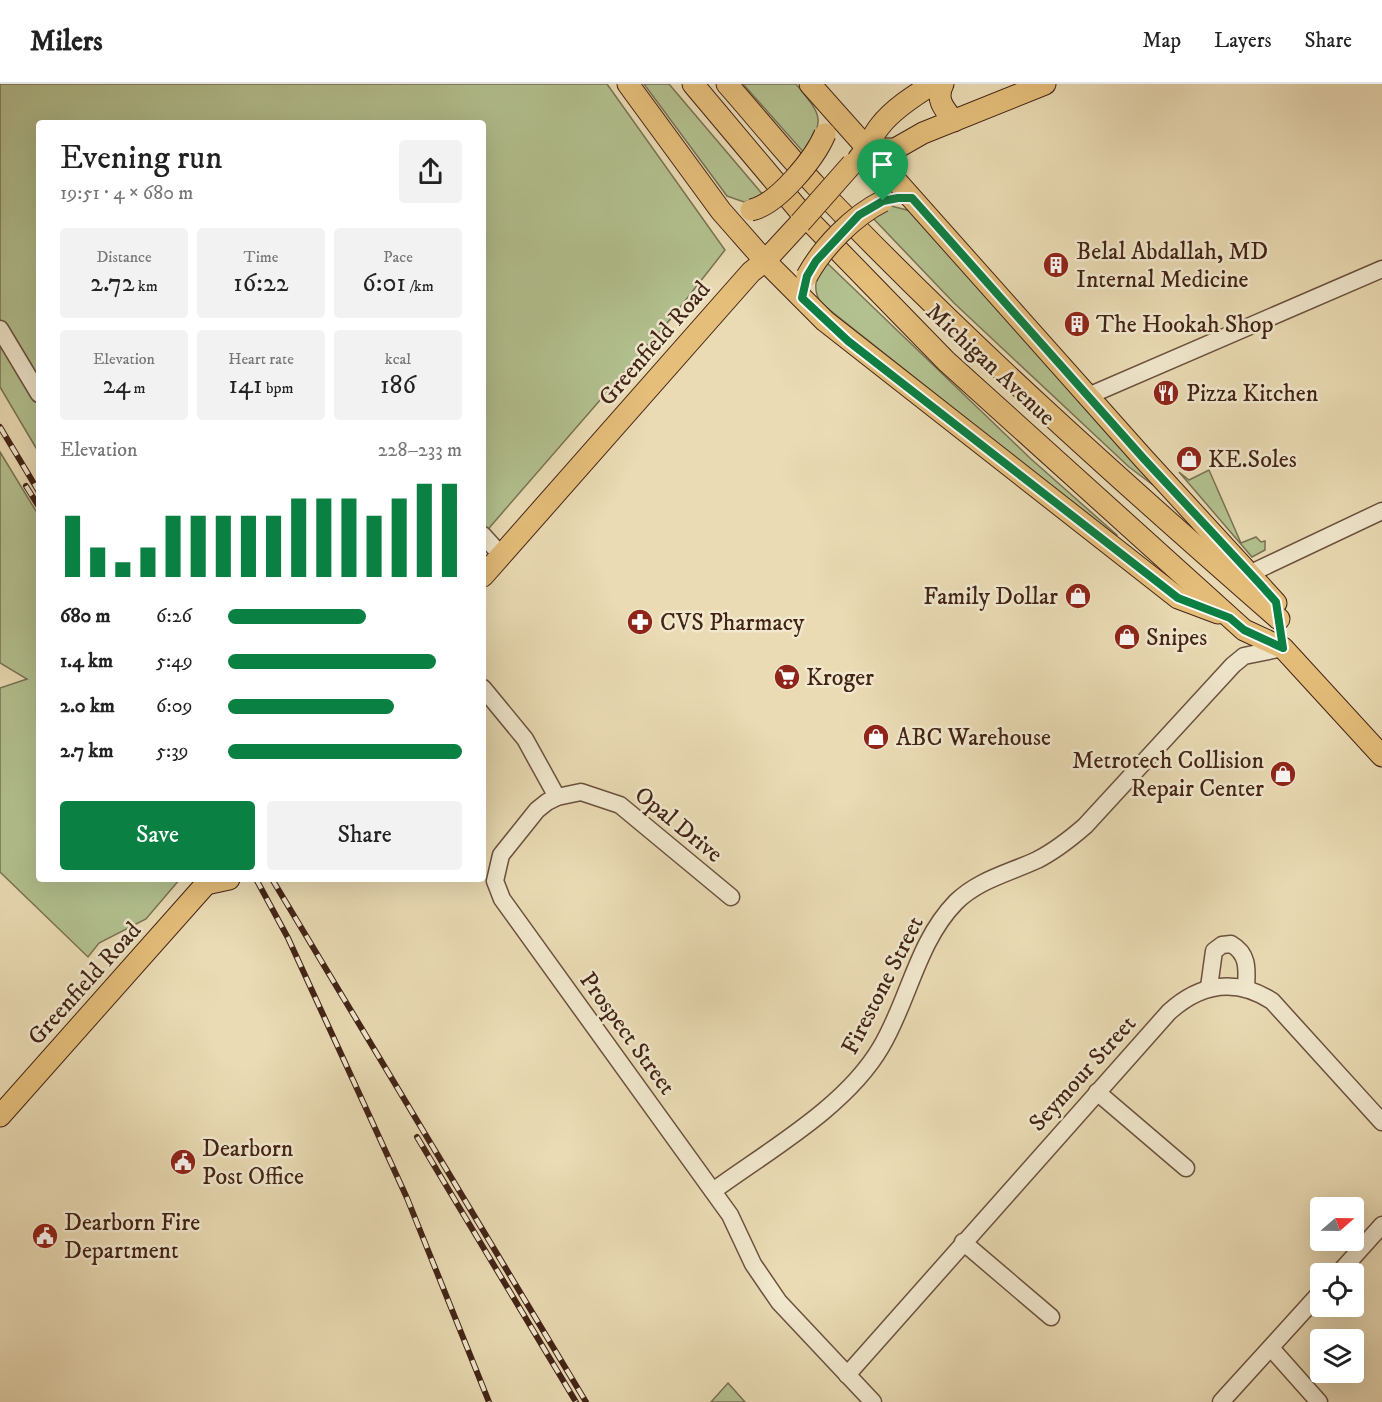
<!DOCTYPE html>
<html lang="en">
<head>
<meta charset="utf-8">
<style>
	:root { --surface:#fff; --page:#f2f2f2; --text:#222; --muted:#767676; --line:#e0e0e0; --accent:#0b8043 }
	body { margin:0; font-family:"IM FELL DW Pica",serif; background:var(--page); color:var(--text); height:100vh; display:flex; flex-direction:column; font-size:22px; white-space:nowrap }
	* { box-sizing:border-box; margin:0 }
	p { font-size:20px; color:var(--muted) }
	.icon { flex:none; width:33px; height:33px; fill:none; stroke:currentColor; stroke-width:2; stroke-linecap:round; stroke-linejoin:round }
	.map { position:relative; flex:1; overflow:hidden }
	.details { position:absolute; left:36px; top:36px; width:450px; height:762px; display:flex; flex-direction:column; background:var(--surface); border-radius:6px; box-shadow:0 6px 24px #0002 }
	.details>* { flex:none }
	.needle { width:39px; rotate:70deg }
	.buttons { position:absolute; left:1310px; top:1113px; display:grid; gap:12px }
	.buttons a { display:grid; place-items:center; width:54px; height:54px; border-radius:6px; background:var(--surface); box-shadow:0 6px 24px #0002; font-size:30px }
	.pin { position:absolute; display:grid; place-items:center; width:51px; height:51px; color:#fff; margin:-62px -26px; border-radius:50% 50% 50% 0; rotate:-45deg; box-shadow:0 0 6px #0007 }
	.pin .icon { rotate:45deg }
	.round { display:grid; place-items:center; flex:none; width:63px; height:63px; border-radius:6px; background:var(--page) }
	.summary { display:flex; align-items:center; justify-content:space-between; height:102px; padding:0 24px }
	h1 { font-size:33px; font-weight:600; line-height:45px }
	.figures { display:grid; grid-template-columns:repeat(3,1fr); gap:9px; height:102px; padding:6px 24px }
	.figures div { display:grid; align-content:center; border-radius:6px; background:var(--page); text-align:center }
	.figures b { font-size:26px; font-weight:600 }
	.figures small { font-size:16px; font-weight:400 }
	.figures p { font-size:16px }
	.chart { height:168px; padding:12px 24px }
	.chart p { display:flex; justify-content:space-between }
	.chart svg { width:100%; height:108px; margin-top:6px; stroke:var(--accent); stroke-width:6 }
	.button { display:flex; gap:12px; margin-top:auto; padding:12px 24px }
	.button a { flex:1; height:69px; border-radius:6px; background:var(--accent); color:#fff; font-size:24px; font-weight:600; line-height:69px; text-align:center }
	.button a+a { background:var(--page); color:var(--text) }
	ul { padding:0 24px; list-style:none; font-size:20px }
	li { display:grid; grid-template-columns:96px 72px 1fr; align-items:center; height:45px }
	li i { height:15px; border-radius:8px; background:var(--accent) }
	header { display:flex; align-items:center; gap:36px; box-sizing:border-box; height:84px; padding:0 30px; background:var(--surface); border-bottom:2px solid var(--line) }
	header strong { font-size:28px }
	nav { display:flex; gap:33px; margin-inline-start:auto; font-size:21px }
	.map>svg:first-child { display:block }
	.green { fill:#b3c190; stroke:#7a7253; stroke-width:1.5 }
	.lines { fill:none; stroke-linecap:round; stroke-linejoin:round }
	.minor-casing { stroke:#6c513e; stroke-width:19 }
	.major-casing { stroke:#422316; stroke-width:23 }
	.minor { stroke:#f1e8ce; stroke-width:16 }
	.major { stroke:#e5be7a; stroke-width:21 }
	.rail-casing { stroke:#422316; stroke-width:6 }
	.rail { stroke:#f1e8ce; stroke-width:4; stroke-dasharray:11; stroke-linecap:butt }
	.major-bridge-casing { stroke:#422316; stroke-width:23; stroke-linecap:butt }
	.major-bridge { stroke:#e5be7a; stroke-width:21 }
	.route-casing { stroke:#fff; stroke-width:12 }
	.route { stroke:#0b8043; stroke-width:8 }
	.labels { text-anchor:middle; stroke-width:5; stroke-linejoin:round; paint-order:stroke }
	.poi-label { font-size:24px; fill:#422316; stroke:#f1e8ce; text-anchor:start }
	.street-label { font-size:24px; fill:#422316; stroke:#f1e8ce }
</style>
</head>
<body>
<header>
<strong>Milers</strong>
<nav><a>Map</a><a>Layers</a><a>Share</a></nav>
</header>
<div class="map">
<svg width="1382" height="1318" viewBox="0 0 1382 1318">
	<rect width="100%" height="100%" fill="#eadbb4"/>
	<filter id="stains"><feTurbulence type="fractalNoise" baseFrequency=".00333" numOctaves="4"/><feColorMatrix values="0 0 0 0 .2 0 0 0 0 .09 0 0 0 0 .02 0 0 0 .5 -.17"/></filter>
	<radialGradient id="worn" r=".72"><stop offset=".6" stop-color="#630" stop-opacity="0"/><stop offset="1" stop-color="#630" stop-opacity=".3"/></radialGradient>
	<!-- green -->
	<g class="green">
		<polygon points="0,0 607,0 725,166 674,231 483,451 483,39 39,39 39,369 0,303"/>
		<polygon points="644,0 669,0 764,112 744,118 727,112"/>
		<path d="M743,0H796C823,33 824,33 806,71Z"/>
		<polygon points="887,121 911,127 1157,404 1129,383 954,219 869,130"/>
		<path d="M825,177L1031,375L1117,451L1115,453L821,219C811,204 817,192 825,177Z"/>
		<polygon points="0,368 39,432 39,795 180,795 146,835 99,859 88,873 0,788 0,604 27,595 0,579"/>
		<polygon points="1209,386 1241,459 1256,453 1261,458 1265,457 1265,466 1252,473 1179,388 1189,396"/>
		<polygon points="728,1299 745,1318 711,1318"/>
	</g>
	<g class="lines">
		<!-- minor casing -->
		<g class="minor-casing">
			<g id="minor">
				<polyline points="0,245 39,310"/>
				<polyline points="1088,312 1382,185"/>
				<polyline points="483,451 501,471"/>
				<polyline points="1251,489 1382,427"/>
				<polyline points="483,604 525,655 557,713"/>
				<polyline points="731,813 620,721 581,708 557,713 547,718 537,726 501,771 495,797 502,815 730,1131 753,1180 779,1218 873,1318"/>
				<path d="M1209,903L1214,867L1222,861L1231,860C1249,870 1247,886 1246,904"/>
				<polyline points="1097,1008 1186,1084"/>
				<path d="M713,1107C769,1066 846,1023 881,963C909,916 917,858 956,818C978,796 1009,789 1037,776C1055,767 1070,755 1085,742L1233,581L1244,572L1283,564"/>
				<polyline points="963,1158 1051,1233"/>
				<polyline points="1338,1190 1382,1141"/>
				<polyline points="1271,1264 1319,1318"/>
				<path d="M847,1291L1169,928C1200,900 1235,893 1272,917L1382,1038"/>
				<polyline points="1221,1318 1320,1209"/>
			</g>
		</g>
		<!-- major casing -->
		<g class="major-casing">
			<g id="major">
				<polyline points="628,0 721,127 765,177 825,237 1178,514 1218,529"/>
				<polyline points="693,0 798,125 946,277 1244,546 1283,564 1382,672"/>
				<path d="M727,0C757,34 786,70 817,103C963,256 1120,396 1279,535"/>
				<polyline points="810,0 1144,375 1276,519"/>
				<path d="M943,0C935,15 944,25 954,37"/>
				<polyline points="868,65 895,65 923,49 1045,0"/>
				<path d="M859,74C869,64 871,53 880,42C893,25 915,11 933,0"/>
				<polyline points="483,492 751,188 765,177 800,139"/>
				<polyline points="206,800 229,795"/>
				<polyline points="0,1032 206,800 207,795"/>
			</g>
		</g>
		<!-- minor -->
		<use href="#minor" class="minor"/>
		<!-- major -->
		<use href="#major" class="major"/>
		<!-- rail casing -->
		<g class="rail-casing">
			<g id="rail">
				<polyline points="0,343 39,408"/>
				<polyline points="26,402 39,423"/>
				<polyline points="256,795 288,854 407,1114 489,1318"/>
				<polyline points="272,795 586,1318"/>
				<polyline points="417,1053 576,1318"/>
			</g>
		</g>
		<!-- rail -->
		<use href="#rail" class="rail"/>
		<!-- major-bridge casing -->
		<g class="major-bridge-casing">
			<g id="major-bridge">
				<path d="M751,126C777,121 815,74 825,50"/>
				<polyline points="800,139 852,80"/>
				<path d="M807,192C823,163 853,132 883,117"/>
			</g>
		</g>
		<!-- major-bridge -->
		<use href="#major-bridge" class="major-bridge"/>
	</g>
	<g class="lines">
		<!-- route casing -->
		<g class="route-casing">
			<polygon id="route" points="898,114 912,114 1144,375 1260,500 1276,518 1283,564 1244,546 1230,534 1178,514 848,257 802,214 807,192 816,177 859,131 883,117"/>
		</g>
		<!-- route -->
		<use href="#route" class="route"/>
	</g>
	<!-- icons -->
	<defs>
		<g id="building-disc" transform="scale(1.35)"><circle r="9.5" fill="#8f2418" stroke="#f1e8ce"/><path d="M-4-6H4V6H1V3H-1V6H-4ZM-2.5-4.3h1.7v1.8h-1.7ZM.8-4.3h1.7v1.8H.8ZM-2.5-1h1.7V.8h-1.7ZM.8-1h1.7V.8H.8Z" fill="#fff"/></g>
		<g id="restaurant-disc" transform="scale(1.35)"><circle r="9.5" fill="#8f2418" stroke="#f1e8ce"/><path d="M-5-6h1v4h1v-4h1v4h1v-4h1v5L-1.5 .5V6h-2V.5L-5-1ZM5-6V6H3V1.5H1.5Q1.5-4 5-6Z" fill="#fff"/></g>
		<g id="shop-disc" transform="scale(1.35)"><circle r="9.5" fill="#8f2418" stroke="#f1e8ce"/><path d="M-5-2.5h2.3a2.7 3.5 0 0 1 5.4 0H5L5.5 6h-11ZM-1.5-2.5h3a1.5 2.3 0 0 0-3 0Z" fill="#fff"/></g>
		<g id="pharmacy-disc" transform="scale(1.35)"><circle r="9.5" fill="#8f2418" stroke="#f1e8ce"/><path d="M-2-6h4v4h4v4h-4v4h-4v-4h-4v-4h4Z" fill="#fff"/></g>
		<g id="supermarket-disc" transform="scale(1.35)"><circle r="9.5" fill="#8f2418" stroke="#f1e8ce"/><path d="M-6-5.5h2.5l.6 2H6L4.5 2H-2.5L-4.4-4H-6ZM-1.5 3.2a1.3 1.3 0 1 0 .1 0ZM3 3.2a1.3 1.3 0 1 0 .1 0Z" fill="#fff"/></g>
		<g id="civic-disc" transform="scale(1.35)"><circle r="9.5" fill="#8f2418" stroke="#f1e8ce"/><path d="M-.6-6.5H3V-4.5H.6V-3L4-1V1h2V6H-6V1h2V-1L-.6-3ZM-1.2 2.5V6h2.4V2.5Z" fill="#fff"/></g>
	</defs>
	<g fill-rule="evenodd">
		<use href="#building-disc" x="1056" y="181"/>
		<use href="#building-disc" x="1077" y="240"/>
		<use href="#restaurant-disc" x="1166" y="309"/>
		<use href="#shop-disc" x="1189" y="375"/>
		<use href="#shop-disc" x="1078" y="512"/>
		<use href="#pharmacy-disc" x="640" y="538"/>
		<use href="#shop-disc" x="1127" y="553"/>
		<use href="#supermarket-disc" x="787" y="593"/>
		<use href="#shop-disc" x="876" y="653"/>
		<use href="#shop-disc" x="1283" y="690"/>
		<use href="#civic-disc" x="183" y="1078"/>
		<use href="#civic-disc" x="45" y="1152"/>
	</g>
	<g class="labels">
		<!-- poi labels -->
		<g class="poi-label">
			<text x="1076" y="175">Belal Abdallah, MD<tspan x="1076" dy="28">Internal Medicine</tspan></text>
			<text x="1096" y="248">The Hookah Shop</text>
			<text x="1186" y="317">Pizza Kitchen</text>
			<text x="1208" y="383">KE.Soles</text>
			<text x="1058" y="520" text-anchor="end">Family Dollar</text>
			<text x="660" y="546">CVS Pharmacy</text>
			<text x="1146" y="561">Snipes</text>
			<text x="806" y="601">Kroger</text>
			<text x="896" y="661">ABC Warehouse</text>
			<text x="1264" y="684" text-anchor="end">Metrotech Collision<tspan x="1264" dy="28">Repair Center</tspan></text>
			<text x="202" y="1072">Dearborn<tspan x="202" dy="28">Post Office</tspan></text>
			<text x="64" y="1146">Dearborn Fire<tspan x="64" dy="28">Department</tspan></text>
		</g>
		<!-- street labels -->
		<g class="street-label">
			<text transform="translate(654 259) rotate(-49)" y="8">Greenfield Road</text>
			<text transform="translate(991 280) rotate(43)" y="8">Michigan Avenue</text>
			<text transform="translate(679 740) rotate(39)" y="8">Opal Drive</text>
			<text transform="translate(84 899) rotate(-48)" y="8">Greenfield Road</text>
			<text transform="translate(882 901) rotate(-63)" y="8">Firestone Street</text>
			<text transform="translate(628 949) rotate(54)" y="8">Prospect Street</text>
			<text transform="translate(1082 989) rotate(-48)" y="8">Seymour Street</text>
		</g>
	</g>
	<rect width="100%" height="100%" filter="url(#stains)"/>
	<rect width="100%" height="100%" fill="url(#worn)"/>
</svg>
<div class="buttons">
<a><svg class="needle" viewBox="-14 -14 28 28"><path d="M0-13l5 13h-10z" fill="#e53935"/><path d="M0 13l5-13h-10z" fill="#767676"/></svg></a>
<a><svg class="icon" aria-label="locate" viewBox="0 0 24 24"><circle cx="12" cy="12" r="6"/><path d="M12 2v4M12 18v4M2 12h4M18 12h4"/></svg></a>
<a><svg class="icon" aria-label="layers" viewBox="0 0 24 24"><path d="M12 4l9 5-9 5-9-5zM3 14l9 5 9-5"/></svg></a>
</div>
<div class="pin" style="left:883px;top:117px;background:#1e9e55"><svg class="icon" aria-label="arrive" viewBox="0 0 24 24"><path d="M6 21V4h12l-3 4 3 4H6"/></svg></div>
<section class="details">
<div class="summary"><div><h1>Evening run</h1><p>19:51 · 4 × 680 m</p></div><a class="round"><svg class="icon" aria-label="share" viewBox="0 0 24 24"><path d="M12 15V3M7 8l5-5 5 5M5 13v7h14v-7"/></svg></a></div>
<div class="figures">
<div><p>Distance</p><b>2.72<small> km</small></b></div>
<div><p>Time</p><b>16:22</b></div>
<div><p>Pace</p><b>6:01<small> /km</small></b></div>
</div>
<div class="figures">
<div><p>Elevation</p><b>24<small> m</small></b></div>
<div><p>Heart rate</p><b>141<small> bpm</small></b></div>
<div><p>kcal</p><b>186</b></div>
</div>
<div class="chart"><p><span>Elevation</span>228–233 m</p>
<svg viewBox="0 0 160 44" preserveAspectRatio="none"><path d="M5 44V19M15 44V32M25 44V38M35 44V32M45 44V19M55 44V19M65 44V19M75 44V19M85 44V19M95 44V12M105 44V12M115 44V12M125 44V19M135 44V12M145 44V6M155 44V6"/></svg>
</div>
<ul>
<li><b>680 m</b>6:26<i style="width:59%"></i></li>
<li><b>1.4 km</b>5:49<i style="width:89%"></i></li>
<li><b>2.0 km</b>6:09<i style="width:71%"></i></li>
<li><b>2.7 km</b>5:39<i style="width:100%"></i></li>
</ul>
<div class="button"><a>Save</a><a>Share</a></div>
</section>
</div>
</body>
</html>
